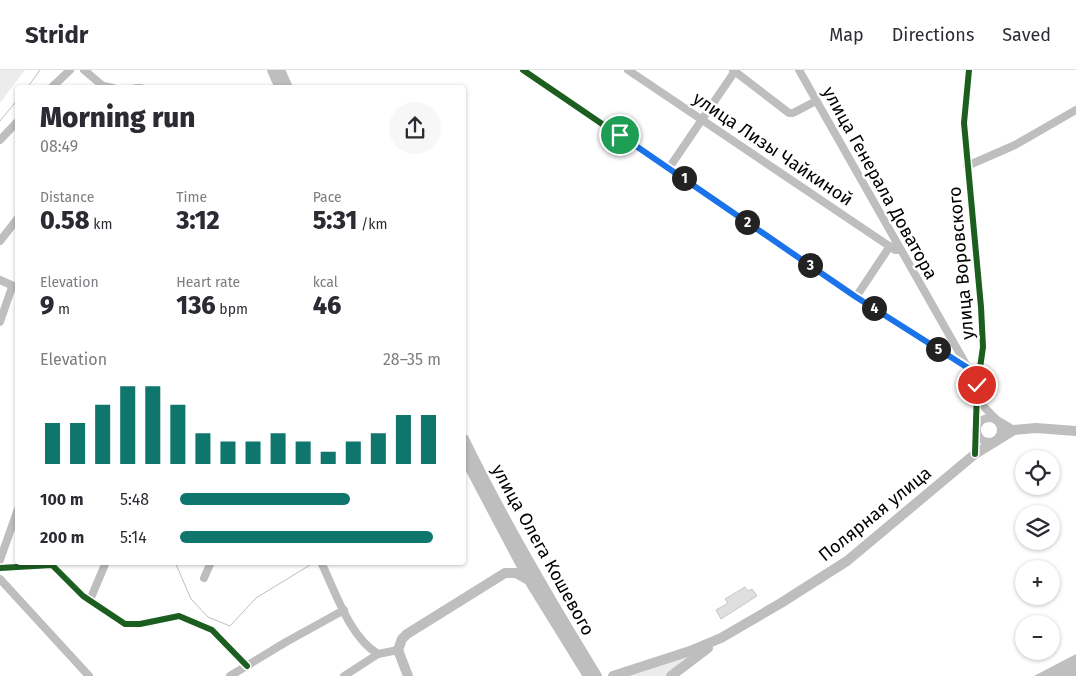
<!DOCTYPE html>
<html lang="en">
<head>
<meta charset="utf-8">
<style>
	:root { --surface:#fff; --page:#f7f7f7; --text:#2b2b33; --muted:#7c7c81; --line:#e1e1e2; --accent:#0f766e }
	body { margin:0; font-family:"Fira Sans",sans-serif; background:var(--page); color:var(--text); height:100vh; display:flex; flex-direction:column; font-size:19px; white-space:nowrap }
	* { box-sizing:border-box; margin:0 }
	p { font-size:16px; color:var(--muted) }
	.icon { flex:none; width:28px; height:28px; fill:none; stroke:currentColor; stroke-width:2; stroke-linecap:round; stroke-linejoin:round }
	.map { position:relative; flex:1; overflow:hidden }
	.sheet { position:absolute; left:15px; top:15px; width:451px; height:480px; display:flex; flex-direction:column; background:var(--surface); border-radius:5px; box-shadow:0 1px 4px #0004 }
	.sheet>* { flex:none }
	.controls { position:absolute; left:1015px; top:380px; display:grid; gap:10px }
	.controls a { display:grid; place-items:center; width:45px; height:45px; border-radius:50%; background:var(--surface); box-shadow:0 1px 4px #0004; font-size:25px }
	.pin { position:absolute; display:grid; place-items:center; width:42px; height:42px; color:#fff; margin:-21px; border:2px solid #fff; border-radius:50%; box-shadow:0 1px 5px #0007 }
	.km { position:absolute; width:25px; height:25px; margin:-12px; border-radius:50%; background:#222; color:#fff; font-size:14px; line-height:25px; text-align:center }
	.round { display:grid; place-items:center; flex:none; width:52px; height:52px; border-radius:26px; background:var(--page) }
	.summary { display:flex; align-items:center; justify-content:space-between; height:85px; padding:0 25px }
	h1 { font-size:28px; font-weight:800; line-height:38px }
	.stats { display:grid; grid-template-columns:repeat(3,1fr); gap:8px; height:85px; padding:5px 25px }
	.stats div { display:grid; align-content:center }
	.stats b { font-size:25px; font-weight:800 }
	.stats small { font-size:14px; font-weight:400 }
	.stats p { font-size:14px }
	.chart { height:140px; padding:10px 25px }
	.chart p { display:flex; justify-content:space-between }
	.chart svg { width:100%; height:90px; margin-top:5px; stroke:var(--accent); stroke-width:6 }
	ul { padding:0 25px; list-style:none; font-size:16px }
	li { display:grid; grid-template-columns:80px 60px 1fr; align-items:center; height:38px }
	li i { height:12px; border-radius:6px; background:var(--accent) }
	header { display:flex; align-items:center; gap:30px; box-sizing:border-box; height:70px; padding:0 25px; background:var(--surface); border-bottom:1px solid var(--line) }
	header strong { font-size:24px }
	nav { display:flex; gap:28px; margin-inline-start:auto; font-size:18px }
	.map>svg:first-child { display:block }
	.green { fill:#ececec }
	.water { fill:#bfbfbf }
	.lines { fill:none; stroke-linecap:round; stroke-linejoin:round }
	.stream { stroke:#bfbfbf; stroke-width:1 }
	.building { fill:#dfdfdf; stroke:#c7c7c7 }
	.minor { stroke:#bebebe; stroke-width:8 }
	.major { stroke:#bebebe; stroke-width:10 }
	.cycleway-casing { stroke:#fff; stroke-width:9 }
	.cycleway { stroke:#1b5e20; stroke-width:6 }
	.route-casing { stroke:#fff; stroke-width:10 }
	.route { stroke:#1a73e8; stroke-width:6 }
	.labels { text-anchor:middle; stroke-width:5; stroke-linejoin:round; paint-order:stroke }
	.street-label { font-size:18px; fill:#000; stroke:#fff }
</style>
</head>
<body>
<header>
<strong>Stridr</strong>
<nav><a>Map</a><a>Directions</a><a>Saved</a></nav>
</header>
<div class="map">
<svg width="1076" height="606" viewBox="0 0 1076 606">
	<rect width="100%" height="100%" fill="#fff"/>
	<!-- green -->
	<g class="green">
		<polygon points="0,0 25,0 0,33"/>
		<polygon points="688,585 690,587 665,606 628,606"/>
	</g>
	<!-- water -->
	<polygon class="water" points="1076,584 1076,606 1034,606"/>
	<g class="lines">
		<!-- stream -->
		<g class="stream">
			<polyline points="27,18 40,0"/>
			<polyline points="0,51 18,29"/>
			<polyline points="175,492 191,529 208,547 230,556 256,528 310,495 304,492"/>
		</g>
	</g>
	<!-- building -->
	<polygon class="building" points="745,517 748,521 752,519 757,526 721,549 716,540 728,533 725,529"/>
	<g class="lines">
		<!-- minor -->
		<g class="minor">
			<polyline points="84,0 103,16 113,18"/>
			<polyline points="523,0 856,227 968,298"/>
			<polyline points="628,0 895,180 901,180"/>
			<polyline points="733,0 789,43 793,43 816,31"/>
			<polyline points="799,0 968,298 977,319"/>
			<polyline points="969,0 964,53 981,237 983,277 977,319 975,384"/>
			<polyline points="51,18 70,0"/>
			<polyline points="136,18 141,18"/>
			<polyline points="0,70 18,51"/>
			<polyline points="967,96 1015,75 1076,40"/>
			<polyline points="669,98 735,1"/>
			<polyline points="0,171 18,148"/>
			<polyline points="0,210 18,218"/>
			<polyline points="856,227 890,176"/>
			<polyline points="0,252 12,217"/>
			<polyline points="978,331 997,350 1014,360"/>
			<circle cx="989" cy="360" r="12"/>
			<polyline points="0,490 18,439"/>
			<path d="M321,492C336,523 349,566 378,584"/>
			<polyline points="0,498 52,495 83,526 125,554 140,554 179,546 212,560 247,596"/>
			<polyline points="204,508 211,492"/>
			<polyline points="0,509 89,606"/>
			<polyline points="90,530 106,492"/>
			<polyline points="230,606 286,572 344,540"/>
			<polyline points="344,606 378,584 398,580"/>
		</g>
		<!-- major -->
		<g class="major">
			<polyline points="272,0 280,18"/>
			<polyline points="280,0 288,18"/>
			<path d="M464,369C504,451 549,528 597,606"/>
			<polyline points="464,387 530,512 588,606"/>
			<polyline points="408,606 398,580 402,569 407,564 505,503 516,503 527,509"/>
			<polyline points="613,606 690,581 721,568 781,533 847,491 975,384 1014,360 1036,358 1076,361"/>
			<polyline points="671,606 708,578"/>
		</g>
		<!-- cycleway casing -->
		<g class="cycleway-casing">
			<g id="cycleway">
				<polyline points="523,0 856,227 968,298"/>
				<polyline points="969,0 964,53 981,237 983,277 977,319 975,384"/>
				<polyline points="0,498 52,495 83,526 125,554 140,554 179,546 212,560 247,596"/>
			</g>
		</g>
		<!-- cycleway -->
		<use href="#cycleway" class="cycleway"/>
	</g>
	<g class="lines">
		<!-- route casing -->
		<g class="route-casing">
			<polyline id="route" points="620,65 856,227 968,298 977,319 977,315"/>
		</g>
		<!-- route -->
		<use href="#route" class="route"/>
	</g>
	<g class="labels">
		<!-- street labels -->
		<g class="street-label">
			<text transform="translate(773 79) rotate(34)" y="6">улица Лизы Чайкиной</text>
			<text transform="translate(880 113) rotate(61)" y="6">улица Генерала Доватора</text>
			<text transform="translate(961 193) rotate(-95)" y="6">улица Воровского</text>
			<text transform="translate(875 444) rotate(-39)" y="6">Полярная улица</text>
			<text transform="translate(543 480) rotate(61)" y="6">улица Олега Кошевого</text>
		</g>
	</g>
</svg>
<div class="controls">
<a><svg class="icon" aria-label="locate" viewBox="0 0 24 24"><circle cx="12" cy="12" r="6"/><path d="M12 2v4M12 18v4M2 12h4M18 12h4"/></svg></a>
<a><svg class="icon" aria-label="layers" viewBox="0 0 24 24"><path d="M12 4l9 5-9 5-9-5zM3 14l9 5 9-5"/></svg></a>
<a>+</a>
<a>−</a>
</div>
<div class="pin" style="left:620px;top:65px;background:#1e9e55"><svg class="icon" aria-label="arrive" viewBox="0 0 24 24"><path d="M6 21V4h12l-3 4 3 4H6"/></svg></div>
<div class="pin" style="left:977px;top:315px;background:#d93025"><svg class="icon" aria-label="check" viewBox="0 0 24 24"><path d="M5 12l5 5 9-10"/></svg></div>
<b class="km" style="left:684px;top:108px">1</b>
<b class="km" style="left:747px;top:152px">2</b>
<b class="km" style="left:810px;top:195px">3</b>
<b class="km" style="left:874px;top:238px">4</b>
<b class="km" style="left:938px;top:279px">5</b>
<section class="sheet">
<div class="summary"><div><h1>Morning run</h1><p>08:49</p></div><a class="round"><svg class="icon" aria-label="share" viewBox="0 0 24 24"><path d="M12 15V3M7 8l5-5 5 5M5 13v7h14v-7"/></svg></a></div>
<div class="stats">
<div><p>Distance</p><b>0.58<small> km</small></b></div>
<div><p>Time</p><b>3:12</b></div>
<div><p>Pace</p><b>5:31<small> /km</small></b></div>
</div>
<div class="stats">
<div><p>Elevation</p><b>9<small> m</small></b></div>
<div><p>Heart rate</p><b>136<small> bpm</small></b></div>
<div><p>kcal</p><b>46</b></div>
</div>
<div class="chart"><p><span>Elevation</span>28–35 m</p>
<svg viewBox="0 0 160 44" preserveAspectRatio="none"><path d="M5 44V24M15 44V24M25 44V15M35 44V6M45 44V6M55 44V15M65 44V29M75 44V33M85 44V33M95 44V29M105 44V33M115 44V38M125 44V33M135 44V29M145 44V20M155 44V20"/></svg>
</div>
<ul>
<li><b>100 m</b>5:48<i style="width:65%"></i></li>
<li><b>200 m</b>5:14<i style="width:97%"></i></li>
</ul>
</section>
</div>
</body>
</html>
